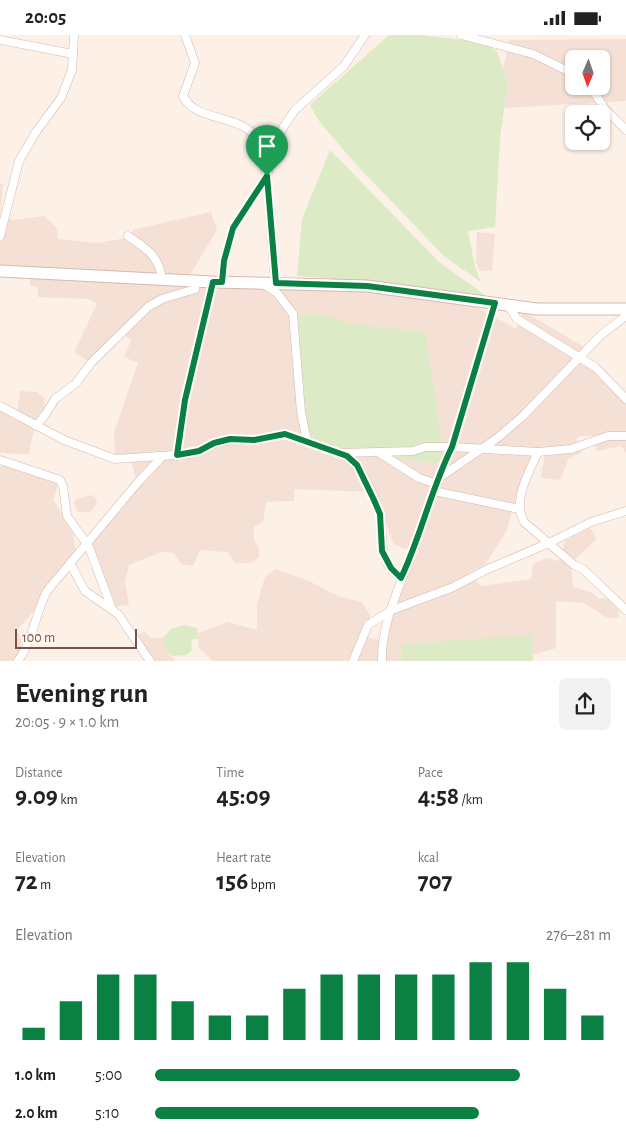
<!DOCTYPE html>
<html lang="en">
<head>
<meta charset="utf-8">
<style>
	:root { --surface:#fff; --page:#f2f2f2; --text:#222; --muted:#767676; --accent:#0b8043 }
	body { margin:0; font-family:"Alegreya Sans",sans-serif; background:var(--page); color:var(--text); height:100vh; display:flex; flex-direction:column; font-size:19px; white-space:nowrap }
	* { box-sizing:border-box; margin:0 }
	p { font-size:16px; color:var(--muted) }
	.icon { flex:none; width:28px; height:28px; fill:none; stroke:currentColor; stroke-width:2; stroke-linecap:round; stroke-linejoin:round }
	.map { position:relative; height:626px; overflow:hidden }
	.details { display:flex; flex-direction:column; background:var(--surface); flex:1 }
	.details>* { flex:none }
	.needle { width:32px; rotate:182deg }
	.controls { position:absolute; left:565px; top:15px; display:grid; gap:10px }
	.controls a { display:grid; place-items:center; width:45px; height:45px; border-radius:8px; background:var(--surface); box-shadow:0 1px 4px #0004; font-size:25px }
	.scale { position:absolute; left:15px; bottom:12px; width:122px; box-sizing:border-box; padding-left:5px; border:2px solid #78514a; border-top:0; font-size:14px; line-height:18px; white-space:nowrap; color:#78514a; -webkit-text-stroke:4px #fff5ee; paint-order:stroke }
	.pin { position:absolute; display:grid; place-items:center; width:42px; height:42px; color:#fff; margin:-51px -21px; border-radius:50% 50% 50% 0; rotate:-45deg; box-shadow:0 0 5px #0007 }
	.pin .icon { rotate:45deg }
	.round { display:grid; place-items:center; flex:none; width:52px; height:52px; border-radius:8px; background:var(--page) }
	.headline { display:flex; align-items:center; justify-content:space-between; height:85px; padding:0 15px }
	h1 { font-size:28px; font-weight:700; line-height:38px }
	.stats { display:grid; grid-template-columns:repeat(3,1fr); gap:8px; height:85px; padding:5px 15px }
	.stats div { display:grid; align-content:center }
	.stats b { font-size:25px; font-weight:700 }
	.stats small { font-size:14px; font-weight:400 }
	.stats p { font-size:14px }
	.chart { height:140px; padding:10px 15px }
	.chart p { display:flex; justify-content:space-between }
	.chart svg { width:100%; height:90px; margin-top:5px; stroke:var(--accent); stroke-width:6 }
	ul { padding:0 15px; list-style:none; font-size:16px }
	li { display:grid; grid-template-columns:80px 60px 1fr; align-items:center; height:38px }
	li i { height:12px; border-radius:6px; background:var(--accent) }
	.status { display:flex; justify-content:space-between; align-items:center; height:35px; padding:0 25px; background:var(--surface); direction:ltr }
	.status svg { height:14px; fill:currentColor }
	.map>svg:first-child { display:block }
	.residential { fill:#f5e0d5; fill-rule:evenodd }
	.green { fill:#dcebc5 }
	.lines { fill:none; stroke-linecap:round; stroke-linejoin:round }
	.street-casing { stroke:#d2b8af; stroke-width:9 }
	.secondary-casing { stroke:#d7b8af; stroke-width:13 }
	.street { stroke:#fff; stroke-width:8 }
	.secondary { stroke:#fff; stroke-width:11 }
	.route-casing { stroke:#fff; stroke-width:10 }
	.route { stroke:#0b8043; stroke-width:6 }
</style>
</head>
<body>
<div class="status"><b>20:05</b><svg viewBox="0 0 49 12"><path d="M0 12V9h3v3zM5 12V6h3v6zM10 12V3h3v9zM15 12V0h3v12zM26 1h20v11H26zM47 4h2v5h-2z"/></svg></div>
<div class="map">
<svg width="626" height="626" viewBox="0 0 626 626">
	<rect width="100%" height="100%" fill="#fdf0e7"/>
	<!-- residential -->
	<g class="residential">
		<path d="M626,4V66L504,73L508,48L503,34L509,5ZM574,24H601V51H574Z"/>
		<polygon points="0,149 3,149 0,182 14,185 45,181 58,195 58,204 98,208 132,202 132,195 211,177 217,195 187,245 375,256 475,271 516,294 523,276 584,312 575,321 599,336 626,365 626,418 621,411 597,416 594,401 581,401 576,404 581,418 569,423 560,445 541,443 545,418 535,421 515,465 507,495 485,530 468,538 481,551 531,544 533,529 546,523 559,526 565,506 590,493 597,504 571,528 573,552 591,557 599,564 612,563 618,573 619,583 607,583 584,568 556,566 556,613 533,620 532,601 401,609 402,626 213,626 198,612 198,598 228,587 257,595 257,569 265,542 276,534 309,546 340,562 362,567 370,580 368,603 383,605 412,516 394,510 374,457 294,454 294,466 266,467 263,487 254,492 254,505 259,513 259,523 250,528 235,528 228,517 200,515 193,531 181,529 174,518 161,517 129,530 125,547 129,570 113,572 86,504 136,444 130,422 115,423 114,397 138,328 124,322 131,305 122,299 91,328 74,317 97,269 89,264 38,262 38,252 30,251 31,234 0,234"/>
		<polygon points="477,197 495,199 492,236 480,236 476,227"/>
		<polygon points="20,356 37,357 45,364 43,378 35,389 29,419 0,418 0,369 17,378"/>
		<polygon points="0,431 16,432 59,447 53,465 72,494 76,516 43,554 36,574 16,596 21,601 22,616 15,626 0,626"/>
		<polygon points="92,460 96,463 97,469 90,477 78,477 74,468 77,464"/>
		<polygon points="145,596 150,603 163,603 165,615 176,626 150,626 134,603"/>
	</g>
	<!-- green -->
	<g class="green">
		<polygon points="389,0 421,0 485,8 497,17 508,48 500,103 495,192 468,196 475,232 481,247 445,222 352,125 319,86 310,70"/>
		<polygon points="330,115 438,226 489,263 373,247 297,241 302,184"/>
		<polygon points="313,278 359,290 425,297 443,415 439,429 341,416 305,404 291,279 305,281"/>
		<polygon points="184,590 197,593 198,603 191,605 192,615 186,620 173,621 165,615 163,603 171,594"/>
		<polygon points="532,600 533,626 402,626 401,609"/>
	</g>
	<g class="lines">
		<!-- street casing -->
		<g class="street-casing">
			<g id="street">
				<path d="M185,0L195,28L183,61C194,83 223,80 244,92C252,96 259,104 265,110L264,131L267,141L275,248"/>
				<polyline points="461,0 533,19 574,39"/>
				<polyline points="0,5 73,19"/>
				<polyline points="590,51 605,74 626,95"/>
				<polyline points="0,201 19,126 36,97 61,63 72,35 74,0"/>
				<path d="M128,201C146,213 159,221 162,244"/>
				<polyline points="222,247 224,226 233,193 267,141 273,113 284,91 295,75 344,31 365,0"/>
				<polyline points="263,249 277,258 293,279 301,377 307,406"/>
				<polyline points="508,270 517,284 595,332 626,364"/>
				<polyline points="0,371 64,405 115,424 189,419 222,406 254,405 285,399 340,418 378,417 419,443 437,449"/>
				<polyline points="36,391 45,380 55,364 76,348 91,328 148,272 162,264 195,254 196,245"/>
				<polyline points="378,417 413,416 425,412 452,412 538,417 571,414 608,401 626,401"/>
				<path d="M538,417C529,437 512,466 524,487L574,530L583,534L626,575"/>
				<path d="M342,419C360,428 375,460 380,480C385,505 376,526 401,543"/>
				<polyline points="177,421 185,365 213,247"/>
				<polyline points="0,425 60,445 63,451 67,481 89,512 112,574"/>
				<polyline points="439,443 496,404 522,382 601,300 626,281"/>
				<polyline points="434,456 519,474"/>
				<polyline points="70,528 85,556 118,579 150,626"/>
				<path d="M18,626C33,606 35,579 47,556L139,446L162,422"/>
				<polyline points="353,626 368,590 392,575 451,553 488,534 549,508 591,487 626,476"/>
				<path d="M382,626C381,591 398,555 410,523C425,486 435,448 452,412L495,268"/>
			</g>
		</g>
		<!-- secondary casing -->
		<g class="secondary-casing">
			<polyline id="secondary" points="0,236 213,247 367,251 537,274 626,274"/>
		</g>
		<!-- street -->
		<use href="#street" class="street"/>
		<!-- secondary -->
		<use href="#secondary" class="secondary"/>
	</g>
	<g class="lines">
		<!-- route casing -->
		<g class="route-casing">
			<path id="route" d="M267,141L276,248L367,251L495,268L452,412C431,454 421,501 401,543L391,533L382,516L380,479L374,465L357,430L347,421L285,399L254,405L230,404L214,408L199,416L177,420L185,365L213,247H222L224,226L233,193Z"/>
		</g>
		<!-- route -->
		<use href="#route" class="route"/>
	</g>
</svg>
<div class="controls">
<a><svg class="needle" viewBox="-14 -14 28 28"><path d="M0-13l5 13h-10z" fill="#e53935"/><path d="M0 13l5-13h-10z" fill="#767676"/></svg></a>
<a><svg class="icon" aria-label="locate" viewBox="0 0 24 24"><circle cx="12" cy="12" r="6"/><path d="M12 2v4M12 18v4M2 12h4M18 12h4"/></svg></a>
</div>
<div class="scale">100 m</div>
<div class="pin" style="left:267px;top:141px;background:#1e9e55"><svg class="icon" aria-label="arrive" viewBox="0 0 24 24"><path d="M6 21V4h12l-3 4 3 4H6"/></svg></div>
</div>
<section class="details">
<div class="headline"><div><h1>Evening run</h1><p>20:05 · 9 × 1.0 km</p></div><a class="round"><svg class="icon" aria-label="share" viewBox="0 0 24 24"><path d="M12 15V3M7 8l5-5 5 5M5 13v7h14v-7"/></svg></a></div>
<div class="stats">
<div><p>Distance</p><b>9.09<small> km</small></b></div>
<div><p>Time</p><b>45:09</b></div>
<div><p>Pace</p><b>4:58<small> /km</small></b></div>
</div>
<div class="stats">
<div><p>Elevation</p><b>72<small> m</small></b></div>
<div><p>Heart rate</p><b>156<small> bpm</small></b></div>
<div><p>kcal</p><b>707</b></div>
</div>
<div class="chart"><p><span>Elevation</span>276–281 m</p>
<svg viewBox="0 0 160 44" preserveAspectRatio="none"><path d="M5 44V38M15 44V25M25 44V12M35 44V12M45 44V25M55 44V32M65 44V32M75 44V19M85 44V12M95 44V12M105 44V12M115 44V12M125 44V6M135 44V6M145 44V19M155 44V32"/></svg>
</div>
<ul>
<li><b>1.0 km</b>5:00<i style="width:80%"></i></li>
<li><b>2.0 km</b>5:10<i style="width:71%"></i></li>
</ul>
</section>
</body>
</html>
